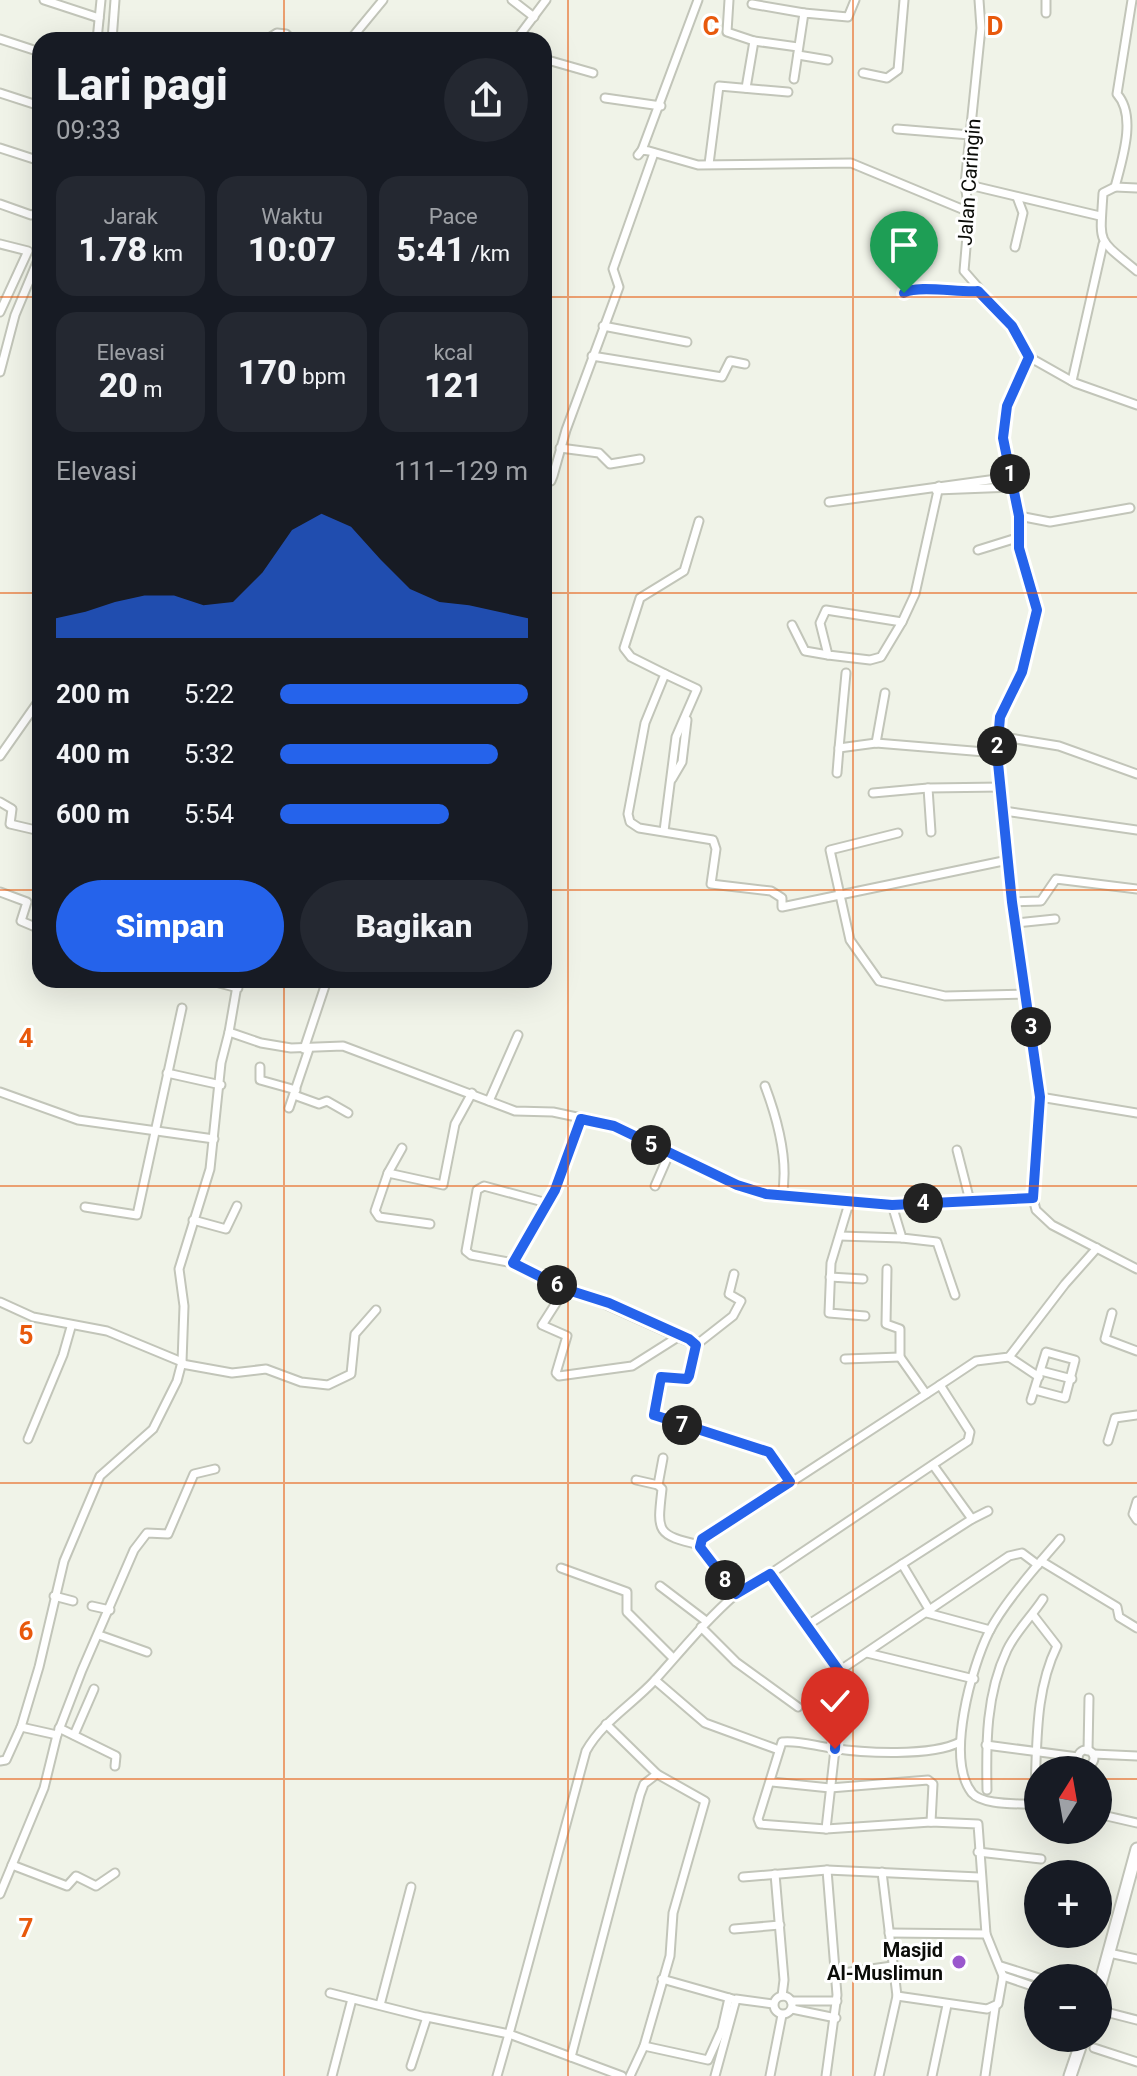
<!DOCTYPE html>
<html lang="id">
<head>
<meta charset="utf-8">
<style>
	:root { --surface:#171b24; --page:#242831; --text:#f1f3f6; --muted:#9ea1a6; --accent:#2563eb }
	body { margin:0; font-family:Roboto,sans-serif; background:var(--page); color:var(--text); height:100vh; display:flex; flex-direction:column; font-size:30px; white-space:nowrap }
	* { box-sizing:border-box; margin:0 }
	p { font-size:26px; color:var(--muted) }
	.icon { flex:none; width:44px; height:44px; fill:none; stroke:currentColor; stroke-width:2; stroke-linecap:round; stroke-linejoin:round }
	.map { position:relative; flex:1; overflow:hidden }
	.sheet { position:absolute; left:32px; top:32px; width:520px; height:956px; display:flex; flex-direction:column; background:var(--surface); border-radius:24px; box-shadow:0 8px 32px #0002 }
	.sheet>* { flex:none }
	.needle { width:52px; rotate:11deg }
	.fabs { position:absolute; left:1024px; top:1756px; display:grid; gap:16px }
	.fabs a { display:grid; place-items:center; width:88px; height:88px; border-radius:50%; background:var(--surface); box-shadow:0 8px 32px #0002; font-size:40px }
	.pin { position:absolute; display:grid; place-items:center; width:68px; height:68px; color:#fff; margin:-82px -34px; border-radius:50% 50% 50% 0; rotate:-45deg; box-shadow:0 0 8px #0007 }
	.pin .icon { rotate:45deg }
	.km { position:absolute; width:40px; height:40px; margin:-20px; border-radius:50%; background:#222; color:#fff; font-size:22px; line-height:40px; text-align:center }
	.round { display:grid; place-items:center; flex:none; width:84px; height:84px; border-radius:42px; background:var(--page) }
	.headline { display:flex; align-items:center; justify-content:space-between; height:136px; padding:0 24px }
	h1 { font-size:44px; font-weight:800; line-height:60px }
	.figures { display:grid; grid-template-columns:repeat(3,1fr); gap:12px; height:136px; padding:8px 24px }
	.figures div { display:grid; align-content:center; border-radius:20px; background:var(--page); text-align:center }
	.figures b { font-size:34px; font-weight:800 }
	.figures small { font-size:22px; font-weight:400 }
	.figures p { font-size:22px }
	.chart { height:224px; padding:16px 24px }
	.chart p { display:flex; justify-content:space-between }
	.chart svg { width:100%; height:144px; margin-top:8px; fill:var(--accent); opacity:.7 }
	.cta { display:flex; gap:16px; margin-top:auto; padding:16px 24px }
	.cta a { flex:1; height:92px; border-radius:48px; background:var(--accent); color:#fff; font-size:32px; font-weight:800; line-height:92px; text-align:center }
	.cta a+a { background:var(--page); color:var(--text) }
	ul { padding:0 24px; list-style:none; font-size:26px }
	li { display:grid; grid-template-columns:128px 96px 1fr; align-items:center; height:60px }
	li i { height:20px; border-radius:10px; background:var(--accent) }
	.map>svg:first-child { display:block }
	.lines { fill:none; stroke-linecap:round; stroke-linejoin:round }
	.street-casing { stroke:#c2c5b9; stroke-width:11 }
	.secondary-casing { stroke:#c2c5b9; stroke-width:15 }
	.street { stroke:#fff; stroke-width:7 }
	.secondary { stroke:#fff; stroke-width:11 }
	.route-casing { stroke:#fff; stroke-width:16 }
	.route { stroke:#2563eb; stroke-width:10 }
	.grid { fill:none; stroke:#e8590c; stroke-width:2; stroke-opacity:0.55 }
	.poi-dot { fill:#9a57cd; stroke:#fff; stroke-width:3 }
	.labels { text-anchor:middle; stroke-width:6; stroke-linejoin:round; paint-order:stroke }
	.street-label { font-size:20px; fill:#0b0c08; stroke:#fff }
	.poi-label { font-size:20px; font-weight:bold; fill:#0b0c08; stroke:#fff; text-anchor:end }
	.grid-label { font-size:26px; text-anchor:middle; font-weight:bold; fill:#e8590c; stroke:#fff; stroke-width:6; stroke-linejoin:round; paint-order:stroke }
</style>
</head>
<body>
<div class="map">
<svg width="1137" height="2076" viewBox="0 0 1137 2076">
	<rect width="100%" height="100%" fill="#f0f3e8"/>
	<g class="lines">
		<!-- street casing -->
		<g class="street-casing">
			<g id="street">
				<polyline points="44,0 99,18"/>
				<polyline points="512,0 534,17"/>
				<polyline points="729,0 727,32 754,41 798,47"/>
				<polyline points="979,0 981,28 965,184 969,212 964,271 1012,326 1029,357 1007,406 1003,438 1019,516 1019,548 1037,610 1022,672 1000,717 997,753 1012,902 1040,1097 1033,1198 1036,1210 1052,1225 1137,1269"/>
				<polyline points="1046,0 1046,13"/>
				<path d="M1132,0L1117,94C1137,116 1122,160 1115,187L1103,193C1100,246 1096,237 1137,271"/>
				<polyline points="752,4 804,13"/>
				<polyline points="0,39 40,52"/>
				<polyline points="97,40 101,0"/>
				<polyline points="112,40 115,0"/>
				<polyline points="266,40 277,33 286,34 292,40"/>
				<polyline points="350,40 383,0"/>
				<polyline points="516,40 546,0"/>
				<polyline points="798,55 828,60"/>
				<polyline points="544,59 593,73"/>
				<polyline points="863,73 887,78 898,70 904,0"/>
				<polyline points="794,79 804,13 848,17 855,0"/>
				<polyline points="746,88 754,41"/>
				<polyline points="0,93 40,106"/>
				<polyline points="605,98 661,106"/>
				<polyline points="897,129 970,135"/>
				<polyline points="0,148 40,161"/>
				<polyline points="642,150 698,0"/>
				<polyline points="638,155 642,150 649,151 698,165 851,163 969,212"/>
				<polyline points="709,164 719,86 788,92"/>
				<polyline points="965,184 1100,216"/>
				<polyline points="1115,187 1137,188"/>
				<polyline points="0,204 31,215 40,212"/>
				<polyline points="0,244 28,251 0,312"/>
				<polyline points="1015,247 1023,213 1017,197"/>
				<path d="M904,293C915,284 961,293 978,291"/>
				<polyline points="603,326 687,342"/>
				<polyline points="592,356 722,377 730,361 745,364"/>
				<polyline points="1029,357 1075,383 1137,405"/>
				<polyline points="0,372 15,315 40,255"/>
				<polyline points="1072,381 1103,244"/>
				<polyline points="560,448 599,453 610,464 640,459"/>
				<polyline points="544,480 551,481 553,476 566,430 619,287 613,269 654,153"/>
				<polyline points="936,490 1013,487"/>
				<polyline points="829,502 1011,477"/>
				<polyline points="1019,516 1050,522 1130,508"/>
				<polyline points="699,521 684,571 640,598 624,648 631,657 665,674 645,723 628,814 630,822 639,828 713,840 716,849 711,884 771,891 782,898 782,907 1008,860"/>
				<polyline points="978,550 1020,537"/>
				<polygon points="826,610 902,622 881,657 870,660 828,655 820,623"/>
				<polyline points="902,622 915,594 939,486"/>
				<polyline points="792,625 805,651 828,655"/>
				<polyline points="846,673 839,748 876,743 997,753"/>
				<polyline points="997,736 1059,746 1137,774"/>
				<polyline points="876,743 885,693"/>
				<polyline points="0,756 40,699"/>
				<polyline points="837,773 839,748"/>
				<polyline points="672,779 682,762 687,720"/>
				<polyline points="873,793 928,788"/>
				<polyline points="0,802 12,809 10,824 40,831"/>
				<polyline points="1004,811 1137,830"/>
				<polyline points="664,831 676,737 697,689 665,674"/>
				<polyline points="931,832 928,788 1002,787"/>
				<polyline points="898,833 830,850 850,940 879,981 945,996 1027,994"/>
				<polyline points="0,892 27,902 21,921 40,929"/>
				<polyline points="1012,902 1041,901 1056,879 1137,889"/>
				<polyline points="1016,923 1055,919"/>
				<polyline points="208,980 238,988"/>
				<polyline points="238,980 229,1032 261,1043 291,1048 343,1046 515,1111 553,1112 605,1123 737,1185 766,1194 892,1205 1033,1198"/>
				<polyline points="406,980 407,981"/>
				<polyline points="304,1049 327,980"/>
				<polyline points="260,1067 260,1080 296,1090"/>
				<polyline points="167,1073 221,1085"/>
				<path d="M765,1086C777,1118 789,1161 782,1196"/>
				<polyline points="0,1092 78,1120 214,1139"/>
				<polyline points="294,1095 319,1104 327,1101 348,1113"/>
				<polyline points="1040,1097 1137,1113"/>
				<polyline points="489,1101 518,1035"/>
				<polyline points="289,1108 309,1049"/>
				<polyline points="957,1150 970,1201"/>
				<polyline points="388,1173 402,1148"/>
				<polyline points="655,1186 669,1154"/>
				<polyline points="850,1200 831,1263 829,1313 865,1316"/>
				<polyline points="547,1203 484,1186 477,1190 466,1251 471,1255 513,1263 696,1345"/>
				<polyline points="892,1205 902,1238 937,1242 955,1295"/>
				<polyline points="85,1207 137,1215 182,1008"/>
				<polyline points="193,1220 226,1229 237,1206"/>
				<polyline points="430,1224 379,1217 375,1211 388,1173 443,1185 455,1124 472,1093"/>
				<polyline points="840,1236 902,1238"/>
				<polyline points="513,1263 555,1190 581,1119"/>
				<polyline points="887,1269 886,1324 900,1329 900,1357 926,1394"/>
				<polyline points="734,1274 729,1294 741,1301 733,1316 696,1345 687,1379 661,1377 653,1414 769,1452 790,1482"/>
				<polyline points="830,1277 863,1279"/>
				<polyline points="565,1289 542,1325 567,1336 556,1373 559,1376 632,1366 681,1335"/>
				<polyline points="0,1302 33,1317 107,1331 182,1362"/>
				<polyline points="1112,1313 1105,1339 1137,1351"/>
				<polyline points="1009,1357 1039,1377"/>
				<polyline points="845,1359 900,1357"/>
				<polyline points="182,1364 232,1373 266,1369 301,1382 328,1385 351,1374 355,1334 376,1310"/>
				<polyline points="1041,1371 1072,1379"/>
				<polyline points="940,1385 976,1361 1009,1357 1065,1284 1097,1248"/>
				<polyline points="1031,1400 1046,1352 1075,1360 1065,1398 1035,1390"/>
				<polyline points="28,1439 63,1355 71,1327"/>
				<polyline points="1108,1441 1115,1418 1137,1415"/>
				<polyline points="636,1480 658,1485 663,1458"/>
				<path d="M658,1485L662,1489C657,1532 656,1535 700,1545"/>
				<polyline points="1137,1501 1133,1514 1137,1520"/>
				<polyline points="972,1519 988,1511"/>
				<polyline points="1041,1561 1117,1607 1119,1617 1137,1628"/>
				<polyline points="902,1564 930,1611"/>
				<polyline points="561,1568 627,1592 627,1612 672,1657"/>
				<polyline points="770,1574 736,1594 700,1547 700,1542 940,1385 970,1432 968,1441 770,1574 839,1671"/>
				<polyline points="660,1586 706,1621"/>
				<polyline points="54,1596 73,1601"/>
				<polyline points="92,1606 110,1610"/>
				<polyline points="927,1613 990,1630"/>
				<path d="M1033,1615L1057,1646C1033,1695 1038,1751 1034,1804"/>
				<polyline points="806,1626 972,1519 933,1465"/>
				<polyline points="701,1627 736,1662 798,1707"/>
				<polyline points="99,1635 147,1652"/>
				<polyline points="867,1653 974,1679"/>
				<polyline points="655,1680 705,1723 779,1750"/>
				<polyline points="606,1724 657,1774 705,1801 673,1913 670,1956 644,2046 630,2076"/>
				<polyline points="21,1727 57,1735"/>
				<polyline points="59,1728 116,1756 115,1766"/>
				<polyline points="74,1735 94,1689"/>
				<polyline points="986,1745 1078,1757"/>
				<circle cx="1086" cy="1758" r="8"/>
				<polyline points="1088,1751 1089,1698"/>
				<polyline points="1093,1754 1137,1756"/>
				<polyline points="0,1761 6,1760 21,1727 39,1667 64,1561 100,1476 153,1429 177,1381 182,1362 184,1306 179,1269 210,1169 221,1063 229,1032"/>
				<polyline points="772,1782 830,1788 928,1780 933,1784 931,1822"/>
				<path d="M987,1790C986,1743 986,1694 1007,1650C1016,1631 1032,1616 1043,1599"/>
				<path d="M1038,1805C1022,1803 983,1806 972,1793C945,1759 972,1666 989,1632C1003,1604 1039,1563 1060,1539"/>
				<polyline points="1098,1814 1137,1823"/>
				<polyline points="826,1829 835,1749 839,1671 1009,1556 1022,1553 1038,1565"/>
				<polyline points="978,1852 1041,1859"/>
				<polyline points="12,1865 67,1886 76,1876 96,1886 115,1873"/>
				<polyline points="775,1874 784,1980 782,1996"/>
				<polyline points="743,1877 827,1870 979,1877"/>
				<polyline points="0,1894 44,1788 57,1735 82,1670 134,1550 147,1533 168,1534 194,1474 215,1469"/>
				<polyline points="734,1929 780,1925"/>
				<polyline points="889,1933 986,1934"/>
				<polyline points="1109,1953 1137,1959"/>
				<polyline points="1001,1966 1039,1978"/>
				<polyline points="836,1974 892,1966"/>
				<polyline points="1003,1976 1038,1988"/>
				<polyline points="662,1979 733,1999"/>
				<polyline points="330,1993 425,2017"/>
				<circle cx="783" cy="2005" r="9"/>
				<path d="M897,1996L987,2009L998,2004L1003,1976L986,1934L978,1824L931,1822L826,1829L760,1824L758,1819L782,1742C798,1740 815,1746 831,1748C863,1753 931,1757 960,1742"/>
				<polyline points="791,2001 837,2001"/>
				<polyline points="380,2005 411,1887"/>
				<polyline points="792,2009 836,2018"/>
				<polyline points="1098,2010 1137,2020"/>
				<polyline points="644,2046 708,2060 722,2029 729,1998"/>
				<polyline points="1094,2048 1137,2062"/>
				<polyline points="571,2057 640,1795 644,1784 657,1774"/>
				<polyline points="411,2066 427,2017 509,2034 497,2076"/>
				<polyline points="332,2076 352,1999"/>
				<path d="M622,2076L509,2034L586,1751C603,1721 632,1705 655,1680C682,1650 706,1620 736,1594"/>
				<polyline points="715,2076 736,1999 773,2004"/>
				<polyline points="770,2076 782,2015"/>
				<polyline points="826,2076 837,1995 827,1870"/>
				<polyline points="879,2076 897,1996 882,1872"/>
				<polyline points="932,2076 947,2005"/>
				<polyline points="985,2076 995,2008"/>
			</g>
		</g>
		<!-- secondary casing -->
		<g class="secondary-casing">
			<g id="secondary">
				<polyline points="1098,1992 1137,1849"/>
				<polyline points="1070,2076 1083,2038"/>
			</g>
		</g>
		<!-- street -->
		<use href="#street" class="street"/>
		<!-- secondary -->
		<use href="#secondary" class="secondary"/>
	</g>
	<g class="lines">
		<!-- route casing -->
		<g class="route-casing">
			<path id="route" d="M835,1749L839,1671L770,1574L736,1594L700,1547L702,1539L790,1482L769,1452L654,1415L661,1377L687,1379L689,1376L696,1345L689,1339L609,1303L565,1289L513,1263L555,1190L581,1119L614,1126L737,1185L766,1194L892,1205L1033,1198L1040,1097L1012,902L997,753L1000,717L1022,672L1037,610L1019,548V516L1003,438L1007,406L1029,357L1012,326L978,291C961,293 915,284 904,293"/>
		</g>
		<!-- route -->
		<use href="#route" class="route"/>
	</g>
	<!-- grid -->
	<path class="grid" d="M284,0V40M568,0V2076M853,0V2076M0,297H40M544,297H1137M0,593H40M544,593H1137M0,890H40M544,890H1137M284,980V2076M0,1186H1137M0,1483H1137M0,1779H1038M1098,1779H1137"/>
	<!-- markers -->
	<circle class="poi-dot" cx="959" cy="1962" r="8"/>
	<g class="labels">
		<!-- street labels -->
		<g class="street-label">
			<text transform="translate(969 182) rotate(-86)" y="7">Jalan Caringin</text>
		</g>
		<!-- poi labels -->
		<g class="poi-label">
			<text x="943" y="1957">Masjid<tspan x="943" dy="23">Al-Muslimun</tspan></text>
		</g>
	</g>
	<g class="grid-label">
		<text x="711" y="35">C</text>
		<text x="995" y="35">D</text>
		<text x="26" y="1047">4</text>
		<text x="26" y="1344">5</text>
		<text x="26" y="1640">6</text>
		<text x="26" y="1937">7</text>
	</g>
</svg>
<div class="fabs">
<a><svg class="needle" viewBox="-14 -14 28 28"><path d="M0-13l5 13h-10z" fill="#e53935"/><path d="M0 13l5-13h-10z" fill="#9ea1a6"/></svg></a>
<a>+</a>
<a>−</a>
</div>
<div class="pin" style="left:904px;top:293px;background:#1e9e55"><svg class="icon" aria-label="arrive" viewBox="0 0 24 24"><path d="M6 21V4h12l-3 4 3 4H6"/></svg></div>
<div class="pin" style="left:835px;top:1749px;background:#d93025"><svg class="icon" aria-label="check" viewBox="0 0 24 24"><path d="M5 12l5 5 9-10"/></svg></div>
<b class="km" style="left:1010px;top:474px">1</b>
<b class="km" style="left:997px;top:746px">2</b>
<b class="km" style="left:1031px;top:1027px">3</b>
<b class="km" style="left:923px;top:1203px">4</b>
<b class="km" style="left:651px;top:1145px">5</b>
<b class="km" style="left:557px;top:1285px">6</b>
<b class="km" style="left:682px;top:1425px">7</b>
<b class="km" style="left:725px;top:1580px">8</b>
<section class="sheet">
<div class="headline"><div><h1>Lari pagi</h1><p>09:33</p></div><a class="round"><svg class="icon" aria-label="share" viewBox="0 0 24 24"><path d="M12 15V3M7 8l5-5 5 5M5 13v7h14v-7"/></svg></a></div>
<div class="figures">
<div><p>Jarak</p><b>1.78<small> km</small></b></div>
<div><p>Waktu</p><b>10:07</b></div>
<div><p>Pace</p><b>5:41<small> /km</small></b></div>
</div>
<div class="figures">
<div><p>Elevasi</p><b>20<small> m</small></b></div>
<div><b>170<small> bpm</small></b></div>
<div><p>kcal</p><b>121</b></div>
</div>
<div class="chart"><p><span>Elevasi</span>111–129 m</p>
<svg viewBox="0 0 160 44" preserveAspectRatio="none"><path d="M0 44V38L10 36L20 33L30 31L40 31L50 34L60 33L70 24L80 11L90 6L100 10L110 20L120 29L130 33L140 34L150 36L160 38V44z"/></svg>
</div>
<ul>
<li><b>200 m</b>5:22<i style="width:100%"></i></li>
<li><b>400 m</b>5:32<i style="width:88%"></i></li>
<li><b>600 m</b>5:54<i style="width:68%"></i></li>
</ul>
<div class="cta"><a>Simpan</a><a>Bagikan</a></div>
</section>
</div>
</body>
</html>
